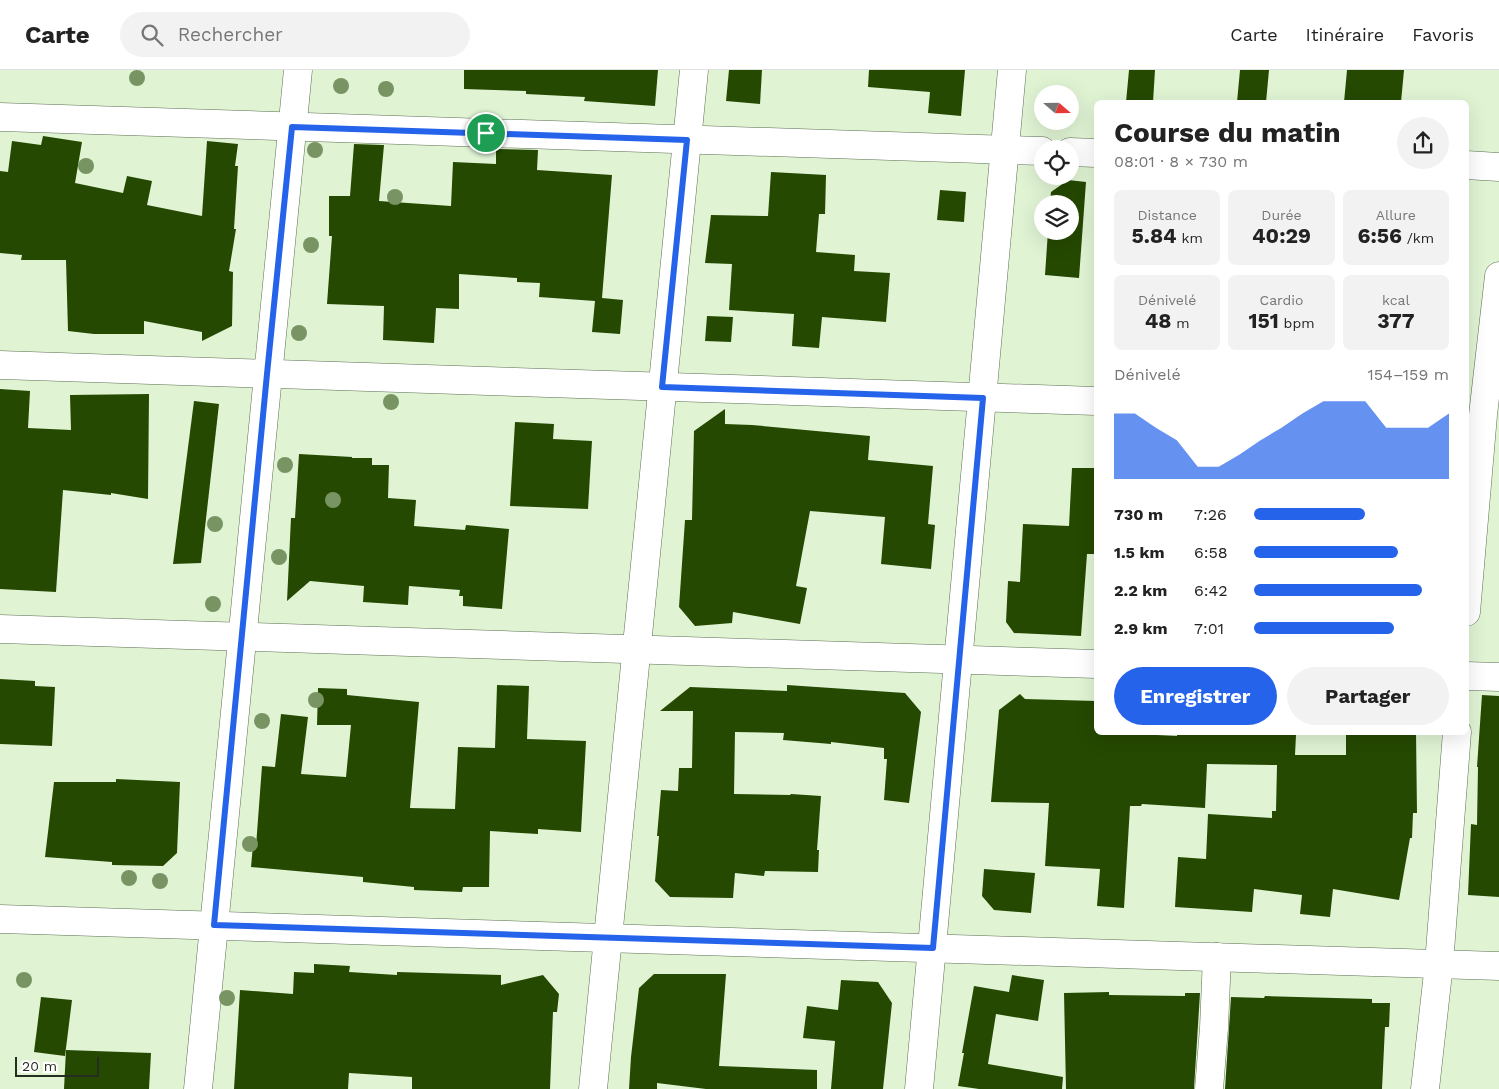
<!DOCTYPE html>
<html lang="fr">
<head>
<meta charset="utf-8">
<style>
	:root { --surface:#fff; --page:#f2f2f2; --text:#222; --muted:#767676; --line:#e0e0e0; --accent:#2563eb }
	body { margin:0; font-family:"Work Sans",sans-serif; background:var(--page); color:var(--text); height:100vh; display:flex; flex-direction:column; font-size:19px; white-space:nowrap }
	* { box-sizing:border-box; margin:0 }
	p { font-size:16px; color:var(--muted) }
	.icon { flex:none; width:28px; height:28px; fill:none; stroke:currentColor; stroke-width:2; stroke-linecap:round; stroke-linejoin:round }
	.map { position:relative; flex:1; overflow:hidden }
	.panel { position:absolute; left:1094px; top:30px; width:375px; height:635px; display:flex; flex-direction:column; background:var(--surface); border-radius:8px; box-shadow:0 5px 20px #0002 }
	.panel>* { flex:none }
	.needle { width:32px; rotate:110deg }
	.fabs { position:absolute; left:1034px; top:15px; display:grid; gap:10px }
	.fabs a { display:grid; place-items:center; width:45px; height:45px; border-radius:50%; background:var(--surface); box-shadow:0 5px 20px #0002; font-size:25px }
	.scale { position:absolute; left:15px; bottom:12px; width:84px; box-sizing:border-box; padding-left:5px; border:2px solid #252d21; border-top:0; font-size:14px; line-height:18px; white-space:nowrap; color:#252d21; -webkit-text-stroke:4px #fff; paint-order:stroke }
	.pin { position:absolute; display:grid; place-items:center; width:42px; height:42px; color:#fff; margin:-21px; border:2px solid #fff; border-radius:50%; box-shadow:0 1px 5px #0007 }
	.round { display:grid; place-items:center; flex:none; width:52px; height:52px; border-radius:26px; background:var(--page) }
	.headline { display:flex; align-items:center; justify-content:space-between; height:85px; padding:0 20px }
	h1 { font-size:28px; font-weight:700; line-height:38px }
	.stats { display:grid; grid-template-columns:repeat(3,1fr); gap:8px; height:85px; padding:5px 20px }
	.stats div { display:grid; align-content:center; border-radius:8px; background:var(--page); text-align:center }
	.stats b { font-size:21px; font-weight:700 }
	.stats small { font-size:14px; font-weight:400 }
	.stats p { font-size:14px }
	.chart { height:140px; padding:10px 20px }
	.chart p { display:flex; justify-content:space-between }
	.chart svg { width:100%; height:90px; margin-top:5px; fill:var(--accent); opacity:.7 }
	.cta { display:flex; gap:10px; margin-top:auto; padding:10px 20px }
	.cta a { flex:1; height:58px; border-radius:30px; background:var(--accent); color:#fff; font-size:20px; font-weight:700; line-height:58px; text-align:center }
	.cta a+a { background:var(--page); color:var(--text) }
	ul { padding:0 20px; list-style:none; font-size:16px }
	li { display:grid; grid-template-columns:80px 60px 1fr; align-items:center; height:38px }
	li i { height:12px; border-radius:6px; background:var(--accent) }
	header { display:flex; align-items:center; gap:30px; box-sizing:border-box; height:70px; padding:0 25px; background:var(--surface); border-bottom:1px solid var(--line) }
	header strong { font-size:24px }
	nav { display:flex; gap:28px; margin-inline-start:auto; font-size:18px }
	.search { width:350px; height:45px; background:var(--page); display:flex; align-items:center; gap:12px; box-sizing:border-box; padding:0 18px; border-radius:28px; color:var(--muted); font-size:19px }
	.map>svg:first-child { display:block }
	.building { fill:#254901 }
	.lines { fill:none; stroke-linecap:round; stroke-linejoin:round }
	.minor-casing { stroke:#5d6f53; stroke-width:29 }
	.minor { stroke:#fff; stroke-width:28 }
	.tree { fill:#799463 }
	.route-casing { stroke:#fff; stroke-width:10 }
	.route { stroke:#2563eb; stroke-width:6 }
</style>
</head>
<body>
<header>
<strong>Carte</strong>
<div class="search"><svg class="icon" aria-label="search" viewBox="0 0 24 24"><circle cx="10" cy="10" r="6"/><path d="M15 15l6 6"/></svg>Rechercher</div>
<nav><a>Carte</a><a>Itinéraire</a><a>Favoris</a></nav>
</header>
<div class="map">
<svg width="1499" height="1019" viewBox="0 0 1499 1019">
	<rect width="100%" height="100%" fill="#e0f4d4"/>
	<!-- building -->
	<g class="building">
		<polygon points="464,0 658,0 655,36 584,31 585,27 526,24 526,21 464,19"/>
		<polygon points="729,0 762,0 760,34 726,31"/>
		<polygon points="869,0 965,0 961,46 928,43 930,22 868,17"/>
		<polygon points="1129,0 1155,0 1153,32 1126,32"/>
		<polygon points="1240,0 1269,0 1266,32 1237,32"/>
		<polygon points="1347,0 1404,0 1401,32 1344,32"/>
		<polygon points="43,66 82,72 75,113 123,123 127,106 152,111 147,135 202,146 207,71 238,74 235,96 238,96 234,159 236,159 229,201 233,202 232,256 202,271 202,262 144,251 144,264 94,264 68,261 66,190 21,190 22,185 0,183 0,101 8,102 12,71 41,75"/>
		<polygon points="354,74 384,75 379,131 451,136 453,92 496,94 496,79 538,80 537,100 612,105 602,228 623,230 620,264 592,262 595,231 539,227 540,213 517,212 517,208 459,204 459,239 436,238 434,273 383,270 384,236 327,234 332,166 329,166 329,126 350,126"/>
		<polygon points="771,102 826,105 825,144 819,144 816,182 855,185 854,201 890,203 886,252 822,247 819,278 792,276 794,244 729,240 732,194 705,193 711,145 768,146"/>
		<polygon points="1068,110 1086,112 1079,208 1045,205 1048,161 1070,161 1070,134 1050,134 1051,122"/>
		<polygon points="940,120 966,122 964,152 937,150"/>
		<polygon points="707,246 733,247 731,272 705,271"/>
		<polygon points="0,319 30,321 28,358 71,360 70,325 149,324 148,429 111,423 111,425 63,420 56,522 0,519"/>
		<polygon points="194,331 219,334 201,493 173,494"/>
		<polygon points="725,339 725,354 752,355 870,366 868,390 933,396 928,454 935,455 931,499 881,494 885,447 810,441 796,516 807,518 800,554 733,542 732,553 695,556 679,537 685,450 692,450 694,361"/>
		<polygon points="515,352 554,354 553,369 592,371 588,439 510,436"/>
		<polygon points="299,384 352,387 352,388 372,388 372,395 389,395 388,428 416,430 414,456 465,460 466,455 509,459 502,539 463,536 463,526 459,526 460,520 409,516 408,535 363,532 364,516 310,511 287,531 291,448 295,448"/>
		<polygon points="1072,398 1096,398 1096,484 1087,484 1081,566 1014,563 1006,552 1008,511 1020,512 1023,454 1069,456"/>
		<polygon points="0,609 35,611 35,616 55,617 52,676 0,674"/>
		<polygon points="497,615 529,616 527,669 586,671 581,762 538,759 538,764 490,761 489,817 463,817 462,822 414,820 414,817 363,812 363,807 251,797 253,775 256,776 262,696 275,697 281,644 308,647 301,704 346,707 351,655 317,655 318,618 347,619 347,625 419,632 410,738 455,739 458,677 495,678"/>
		<polygon points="787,615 905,623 921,642 909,733 884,730 887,689 884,689 884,678 831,672 831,674 783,670 784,663 735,662 734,724 790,725 791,724 821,726 817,780 819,780 818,802 765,801 764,806 735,803 733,828 670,827 655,811 659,766 657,766 661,720 678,721 679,698 692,698 693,641 660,641 690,617 787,621"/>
		<polygon points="1020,624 1025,629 1096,631 1096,662 1177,666 1177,662 1247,662 1296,665 1295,685 1346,685 1346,662 1416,662 1417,743 1413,743 1412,768 1410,768 1399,830 1333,819 1330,847 1300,844 1302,825 1254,819 1252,842 1175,837 1178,787 1206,789 1208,744 1272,748 1272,741 1276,741 1277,695 1207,694 1205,738 1142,734 1141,736 1130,736 1124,838 1097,836 1100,799 1045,796 1049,733 991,732 999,640"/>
		<polygon points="1482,625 1499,626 1499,827 1468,825 1471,754 1477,755 1478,697 1477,697"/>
		<polygon points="116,709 180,712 177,783 163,796 112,795 112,792 45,787 54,712 116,712"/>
		<polygon points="984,799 1035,803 1031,843 994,840 982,826"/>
		<polygon points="314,894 350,896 349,902 397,905 397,902 501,905 501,915 543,905 559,924 557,942 553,942 550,1019 412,1019 412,1007 349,1003 348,1019 234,1019 240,920 293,924 294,902 314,903"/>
		<polygon points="654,904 726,904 719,996 817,1000 817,1019 706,1019 657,1013 657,1019 629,1019 631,987 639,918"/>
		<polygon points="1012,905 1044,910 1038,951 996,944 988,994 1063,1007 1062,1019 979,1019 958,1016 964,983 962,983 974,916 1009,922"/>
		<polygon points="841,910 878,912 892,933 883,1019 831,1019 835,971 803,968 807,936 838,940"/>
		<polygon points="1109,922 1109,925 1185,926 1185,923 1200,923 1194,1019 1066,1019 1064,923"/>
		<polygon points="1265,926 1372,929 1372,933 1390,933 1389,957 1385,957 1382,1019 1225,1019 1231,927 1264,928"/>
		<polygon points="41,927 72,930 65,986 34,982"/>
		<polygon points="66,980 151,983 149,1019 64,1019"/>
	</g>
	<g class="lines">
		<!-- minor casing -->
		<g class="minor-casing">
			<g id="minor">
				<polyline points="0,47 1042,81"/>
				<polyline points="1070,82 1096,83"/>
				<polyline points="1466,95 1499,97"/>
				<polyline points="0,295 1096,331"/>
				<polyline points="1466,542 1483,345 1499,206"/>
				<polyline points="0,559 1096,594"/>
				<polyline points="1466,606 1499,607"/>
				<polyline points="0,849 1499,896"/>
				<polyline points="198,1019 298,0"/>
				<polyline points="593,1019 694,0"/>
				<polyline points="919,1019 1012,0"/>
				<polyline points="1209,1019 1214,958 1217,887"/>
				<polyline points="1425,1019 1439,894 1457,662"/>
			</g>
		</g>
		<!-- minor -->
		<use href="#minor" class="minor"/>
	</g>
	<!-- trees -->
	<g class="tree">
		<circle cx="137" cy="8" r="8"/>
		<circle cx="341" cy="16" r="8"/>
		<circle cx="386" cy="19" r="8"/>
		<circle cx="315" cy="80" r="8"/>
		<circle cx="86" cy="96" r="8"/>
		<circle cx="395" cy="127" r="8"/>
		<circle cx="311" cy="175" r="8"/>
		<circle cx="299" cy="263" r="8"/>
		<circle cx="391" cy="332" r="8"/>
		<circle cx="285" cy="395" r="8"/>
		<circle cx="333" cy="430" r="8"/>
		<circle cx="215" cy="454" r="8"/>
		<circle cx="279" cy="487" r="8"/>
		<circle cx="213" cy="534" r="8"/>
		<circle cx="316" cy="630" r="8"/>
		<circle cx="262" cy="651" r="8"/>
		<circle cx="250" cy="774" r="8"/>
		<circle cx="129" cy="808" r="8"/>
		<circle cx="160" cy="811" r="8"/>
		<circle cx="24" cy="910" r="8"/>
		<circle cx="227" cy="928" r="8"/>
	</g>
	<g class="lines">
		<!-- route casing -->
		<g class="route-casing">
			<polygon id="route" points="292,57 687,70 662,317 983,328 933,878 214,855 267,304"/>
		</g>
		<!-- route -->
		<use href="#route" class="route"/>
	</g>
</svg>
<div class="fabs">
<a><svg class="needle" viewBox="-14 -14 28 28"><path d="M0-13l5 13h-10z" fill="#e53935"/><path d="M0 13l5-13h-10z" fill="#767676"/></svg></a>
<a><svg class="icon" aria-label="locate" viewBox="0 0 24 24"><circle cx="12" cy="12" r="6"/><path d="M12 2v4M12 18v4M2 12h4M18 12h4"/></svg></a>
<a><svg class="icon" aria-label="layers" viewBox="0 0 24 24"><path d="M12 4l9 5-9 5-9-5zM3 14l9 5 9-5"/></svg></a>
</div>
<div class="scale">20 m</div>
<div class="pin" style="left:486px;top:63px;background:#1e9e55"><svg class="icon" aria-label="arrive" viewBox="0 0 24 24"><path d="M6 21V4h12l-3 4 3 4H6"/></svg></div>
<section class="panel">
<div class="headline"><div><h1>Course du matin</h1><p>08:01 · 8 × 730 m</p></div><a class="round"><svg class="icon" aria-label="share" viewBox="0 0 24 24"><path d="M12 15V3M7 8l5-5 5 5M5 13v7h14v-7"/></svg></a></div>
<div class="stats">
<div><p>Distance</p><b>5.84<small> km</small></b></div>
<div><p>Durée</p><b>40:29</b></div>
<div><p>Allure</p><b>6:56<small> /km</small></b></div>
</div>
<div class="stats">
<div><p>Dénivelé</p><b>48<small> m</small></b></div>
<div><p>Cardio</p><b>151<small> bpm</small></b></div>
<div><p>kcal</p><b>377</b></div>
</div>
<div class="chart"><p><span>Dénivelé</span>154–159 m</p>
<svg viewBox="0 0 160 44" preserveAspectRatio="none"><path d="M0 44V12L10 12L20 19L30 25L40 38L50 38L60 32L70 25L80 19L90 12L100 6L110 6L120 6L130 19L140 19L150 19L160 12V44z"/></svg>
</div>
<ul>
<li><b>730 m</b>7:26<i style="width:57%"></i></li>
<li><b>1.5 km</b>6:58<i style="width:74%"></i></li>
<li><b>2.2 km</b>6:42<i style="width:86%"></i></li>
<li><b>2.9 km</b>7:01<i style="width:72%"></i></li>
</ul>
<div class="cta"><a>Enregistrer</a><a>Partager</a></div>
</section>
</div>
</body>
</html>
